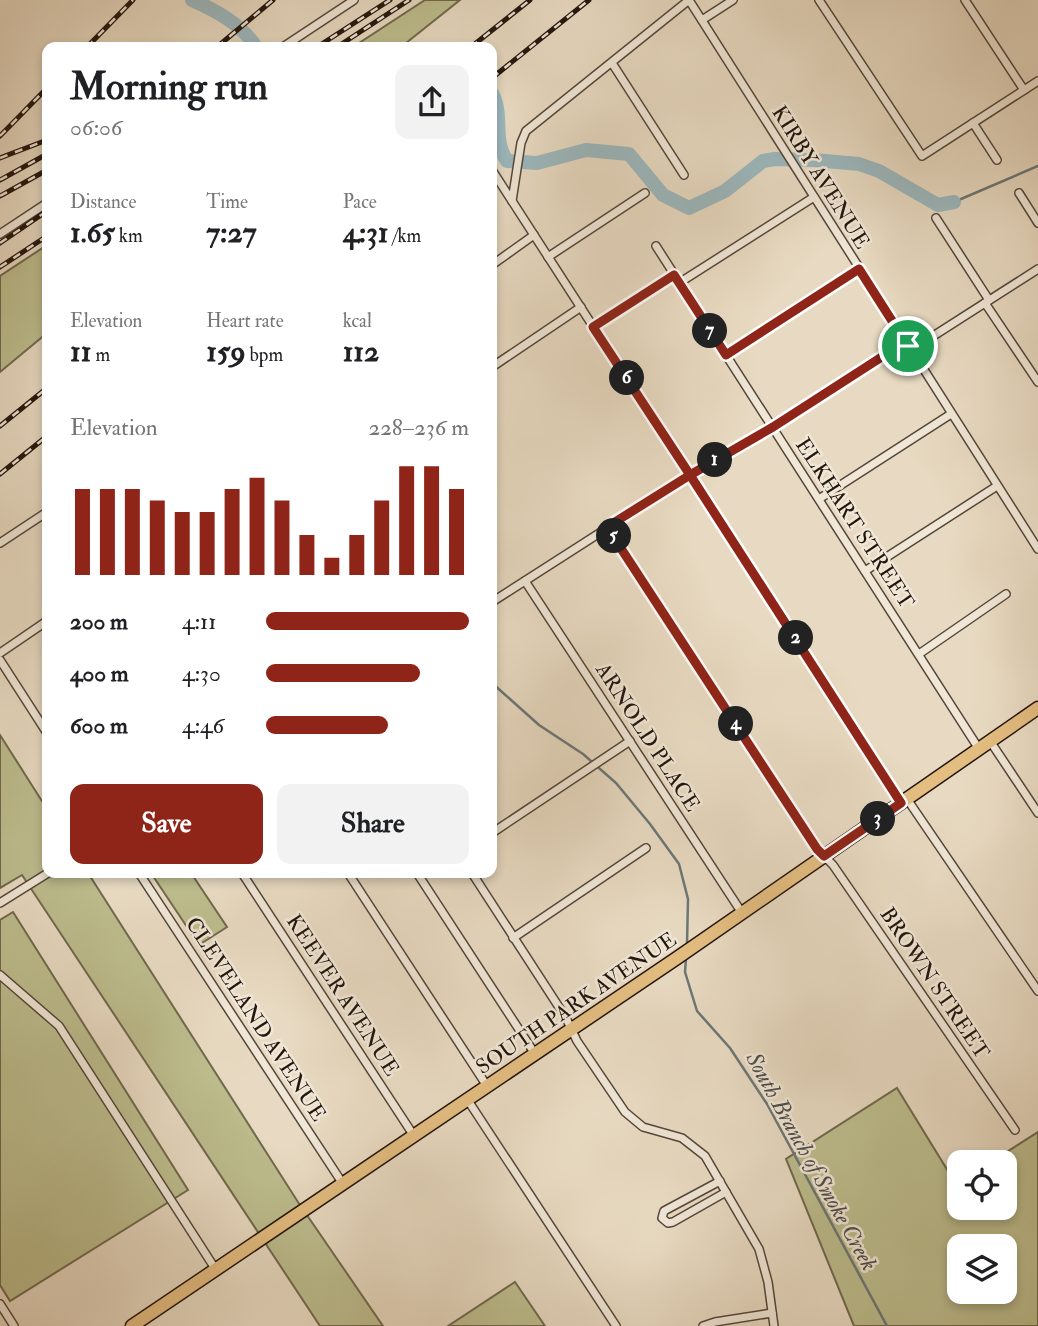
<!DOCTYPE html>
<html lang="en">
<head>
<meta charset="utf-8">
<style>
	:root { --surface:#fff; --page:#f2f2f2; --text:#202124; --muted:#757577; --accent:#8f2418 }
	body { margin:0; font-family:"IM FELL Double Pica",serif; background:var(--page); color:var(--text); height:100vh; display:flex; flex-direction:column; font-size:26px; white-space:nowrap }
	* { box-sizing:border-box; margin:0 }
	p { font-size:23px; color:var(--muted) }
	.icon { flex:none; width:38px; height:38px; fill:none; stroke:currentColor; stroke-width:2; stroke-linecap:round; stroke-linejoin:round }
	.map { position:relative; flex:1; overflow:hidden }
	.side { position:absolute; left:42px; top:42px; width:455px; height:836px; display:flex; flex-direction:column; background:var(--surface); border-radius:14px; box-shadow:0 4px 10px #0003 }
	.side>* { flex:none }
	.controls { position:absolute; left:947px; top:1150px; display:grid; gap:14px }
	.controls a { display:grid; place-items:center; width:70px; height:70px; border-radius:14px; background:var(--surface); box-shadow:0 4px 10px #0003; font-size:35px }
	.pin { position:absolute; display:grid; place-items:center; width:60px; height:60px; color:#fff; margin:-30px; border:4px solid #fff; border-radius:50%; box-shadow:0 2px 7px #0007 }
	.km { position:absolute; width:35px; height:35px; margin:-18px; border-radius:50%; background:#222; color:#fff; font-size:19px; line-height:35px; text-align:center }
	.round { display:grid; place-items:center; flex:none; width:74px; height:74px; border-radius:14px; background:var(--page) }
	.head { display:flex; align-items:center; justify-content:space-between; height:119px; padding:0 28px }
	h1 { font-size:38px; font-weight:800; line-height:52px }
	.stats { display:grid; grid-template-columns:repeat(3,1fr); gap:10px; height:119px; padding:7px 28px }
	.stats div { display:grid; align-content:center }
	.stats b { font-size:30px; font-weight:800 }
	.stats small { font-size:19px; font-weight:400 }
	.stats p { font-size:19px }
	.chart { height:196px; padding:14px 28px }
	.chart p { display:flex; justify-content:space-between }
	.chart svg { width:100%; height:126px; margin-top:7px; stroke:var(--accent); stroke-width:6 }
	.action { display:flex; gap:14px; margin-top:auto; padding:14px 28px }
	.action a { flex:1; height:80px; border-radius:14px; background:var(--accent); color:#fff; font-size:28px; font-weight:800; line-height:80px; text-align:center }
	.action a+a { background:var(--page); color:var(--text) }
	ul { padding:0 28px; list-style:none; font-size:23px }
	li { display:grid; grid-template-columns:112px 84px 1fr; align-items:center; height:52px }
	li i { height:18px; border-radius:9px; background:var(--accent) }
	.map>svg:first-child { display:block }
	.green { fill:#bdbd8e; stroke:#70694e; stroke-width:2; fill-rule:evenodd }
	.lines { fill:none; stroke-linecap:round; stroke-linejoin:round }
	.stream { stroke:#6b7777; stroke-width:2.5 }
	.river { stroke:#9cb8be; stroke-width:14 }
	.minor-casing { stroke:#54463a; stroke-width:10 }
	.primary-casing { stroke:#22150d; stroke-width:15 }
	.minor { stroke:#f0e7d7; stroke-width:7 }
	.primary { stroke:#e4bd81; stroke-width:12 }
	.rail-casing { stroke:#22150d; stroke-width:5 }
	.rail { stroke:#f0e7d7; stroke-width:2.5; stroke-dasharray:8; stroke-linecap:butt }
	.route-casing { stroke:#fff; stroke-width:14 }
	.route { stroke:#8f2418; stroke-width:9 }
	.labels { text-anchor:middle; stroke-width:5; stroke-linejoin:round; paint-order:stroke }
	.street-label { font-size:21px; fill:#22150d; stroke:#f0e7d7 }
	.water-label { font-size:23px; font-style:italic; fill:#4d4e4b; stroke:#f0e7d7 }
</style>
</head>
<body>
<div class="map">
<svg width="1038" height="1326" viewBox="0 0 1038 1326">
	<rect width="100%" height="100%" fill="#e8dac2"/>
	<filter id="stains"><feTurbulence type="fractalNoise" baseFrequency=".00286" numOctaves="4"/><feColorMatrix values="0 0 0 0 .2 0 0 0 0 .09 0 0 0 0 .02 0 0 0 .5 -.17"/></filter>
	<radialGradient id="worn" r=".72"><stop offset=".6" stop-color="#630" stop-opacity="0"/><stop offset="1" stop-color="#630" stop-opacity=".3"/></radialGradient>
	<!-- green -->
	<g class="green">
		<polygon points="425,0 460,0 401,47 353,47"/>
		<polygon points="47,245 47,333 0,372 0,276"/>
		<polygon points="0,735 47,809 47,873 88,873 298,1202 383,1326 320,1326 22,875 0,888"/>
		<polygon points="151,873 191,873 227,927 199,945"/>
		<polygon points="13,912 188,1190 10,1301 0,1285 0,920"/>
		<path d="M897,1088L956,1184L959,1182V1208H1004V1162H991L1038,1132V1326H854L786,1159ZM959,1246H1004V1292H959Z"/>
		<polygon points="515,1282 545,1326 448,1326"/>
	</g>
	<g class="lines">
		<!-- stream -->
		<g class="stream">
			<polyline points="954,202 1038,166"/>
			<polyline points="492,476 494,486 492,495"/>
			<polyline points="492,683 539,725 583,754 616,783 650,824 679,864 688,899 687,944"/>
			<polyline points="686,958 685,972 697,1011 730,1048 767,1104 887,1326"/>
		</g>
		<!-- river -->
		<g class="river">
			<path d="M192,0C217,11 241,24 256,47"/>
			<path d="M492,93C504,115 492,139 507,161L537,163L586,150L629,154L663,195L689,208L725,191L763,161L775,159L814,160L859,164L879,171L938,205L954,202"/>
		</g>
		<!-- minor casing -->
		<g class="minor-casing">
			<g id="minor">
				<polyline points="689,0 526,131 521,143 512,201 901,803"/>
				<polyline points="689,0 1038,549"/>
				<polyline points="819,0 922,156 1038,81"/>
				<polyline points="965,0 1024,90"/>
				<polyline points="702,20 733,0"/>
				<polyline points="283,47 354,0"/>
				<polyline points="612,63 684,175"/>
				<polyline points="973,123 997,160"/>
				<polyline points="492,170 512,201"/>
				<polyline points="1019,193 1038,223"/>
				<polyline points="936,218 989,300"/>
				<polyline points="0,234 47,203"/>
				<polyline points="656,246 979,749"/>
				<polyline points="548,257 645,193"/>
				<polyline points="492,265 534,235"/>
				<polyline points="679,283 814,197"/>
				<polyline points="985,303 1038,382"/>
				<polyline points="593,327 674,275"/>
				<polyline points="726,355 859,269"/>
				<polyline points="492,367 581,307"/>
				<polyline points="819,499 951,414"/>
				<polyline points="607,527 817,849 833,865 1015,1130"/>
				<polyline points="0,543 47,512"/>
				<polyline points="865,571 997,486"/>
				<polyline points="525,581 742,913"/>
				<polyline points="492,602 690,475 773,427 891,351 927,340 1038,269"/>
				<polyline points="0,653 47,621"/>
				<polyline points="919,654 1006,594"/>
				<polyline points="0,660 47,733"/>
				<polyline points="990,741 1038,813"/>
				<polyline points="907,799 1038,991"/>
				<polyline points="492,833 630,741"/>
				<polyline points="139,873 343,1184"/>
				<polyline points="242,873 414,1136"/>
				<polyline points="348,873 487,1086"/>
				<polyline points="417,873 535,1054"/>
				<polyline points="472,873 566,1018 577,1041 625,1112 643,1127 682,1138 705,1156 759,1249 768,1282 774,1326"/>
				<polyline points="0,903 48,873"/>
				<polyline points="513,938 646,848"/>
				<polyline points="0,975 59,1026 216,1270"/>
				<polyline points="467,1099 616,1326"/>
				<polyline points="720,1181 664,1211 662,1218 668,1223 673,1222 726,1192"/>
				<polyline points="0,1304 14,1326"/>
				<polyline points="703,1326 715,1322 772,1313"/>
			</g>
		</g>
		<!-- primary casing -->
		<g class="primary-casing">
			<polyline id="primary" points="132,1326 677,958 1038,708"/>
		</g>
		<!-- minor -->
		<use href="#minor" class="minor"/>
		<!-- primary -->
		<use href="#primary" class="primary"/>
		<!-- rail casing -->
		<g class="rail-casing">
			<g id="rail">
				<polyline points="87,47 133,0"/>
				<polyline points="217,47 273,0"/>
				<polyline points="317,47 390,0"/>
				<polyline points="337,47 409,0"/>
				<polyline points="471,47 530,0"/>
				<polyline points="492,78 589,0"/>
				<polyline points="0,136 47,88"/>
				<polyline points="0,158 47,140"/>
				<polyline points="0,180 47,154"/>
				<polyline points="0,196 47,170"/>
				<polyline points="0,243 47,211"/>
				<polyline points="0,267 47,236"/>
				<polyline points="0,426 47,388"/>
				<polyline points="0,474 47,436"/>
			</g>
		</g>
		<!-- rail -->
		<use href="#rail" class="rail"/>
	</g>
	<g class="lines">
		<!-- route casing -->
		<g class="route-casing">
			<polyline id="route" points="908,346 891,351 773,427 690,475 901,803 824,856 817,849 607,527 690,475 593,327 674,275 726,355 859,269 908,346"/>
		</g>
		<!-- route -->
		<use href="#route" class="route"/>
	</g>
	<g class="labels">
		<!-- street labels -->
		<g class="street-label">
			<text transform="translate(821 177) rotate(58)" y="7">KIRBY AVENUE</text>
			<text transform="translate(855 523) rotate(57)" y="7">ELKHART STREET</text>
			<text transform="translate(648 737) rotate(57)" y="7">ARNOLD PLACE</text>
			<text transform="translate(935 983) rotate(56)" y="7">BROWN STREET</text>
			<text transform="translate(343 995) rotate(57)" y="7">KEEVER AVENUE</text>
			<text transform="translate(576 1003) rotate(-34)" y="7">SOUTH PARK AVENUE</text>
			<text transform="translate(256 1019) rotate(57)" y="7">CLEVELAND AVENUE</text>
		</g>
		<!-- water labels -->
		<g class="water-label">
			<text transform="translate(812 1161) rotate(61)" y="8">South Branch of Smoke Creek</text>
		</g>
	</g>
	<rect width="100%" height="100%" filter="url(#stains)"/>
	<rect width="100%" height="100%" fill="url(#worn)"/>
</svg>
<div class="controls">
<a><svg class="icon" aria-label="locate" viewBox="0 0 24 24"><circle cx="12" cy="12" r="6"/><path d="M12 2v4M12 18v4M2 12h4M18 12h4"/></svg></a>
<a><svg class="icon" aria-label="layers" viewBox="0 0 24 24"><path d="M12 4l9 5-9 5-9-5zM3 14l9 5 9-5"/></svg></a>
</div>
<div class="pin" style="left:908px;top:346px;background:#1e9e55"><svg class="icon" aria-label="arrive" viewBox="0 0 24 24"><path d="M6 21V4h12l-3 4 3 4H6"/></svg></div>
<b class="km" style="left:715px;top:460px">1</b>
<b class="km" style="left:796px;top:638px">2</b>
<b class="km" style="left:878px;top:819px">3</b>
<b class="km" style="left:736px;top:724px">4</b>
<b class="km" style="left:614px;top:536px">5</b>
<b class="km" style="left:627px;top:378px">6</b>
<b class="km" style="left:710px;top:331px">7</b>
<section class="side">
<div class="head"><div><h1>Morning run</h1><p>06:06</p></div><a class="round"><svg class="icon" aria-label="share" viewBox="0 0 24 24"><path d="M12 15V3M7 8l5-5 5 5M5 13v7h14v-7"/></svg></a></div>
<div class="stats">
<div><p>Distance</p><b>1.65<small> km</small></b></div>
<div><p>Time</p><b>7:27</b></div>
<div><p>Pace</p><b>4:31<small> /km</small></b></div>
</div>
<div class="stats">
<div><p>Elevation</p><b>11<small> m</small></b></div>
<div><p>Heart rate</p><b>159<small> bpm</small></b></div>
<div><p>kcal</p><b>112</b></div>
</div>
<div class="chart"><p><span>Elevation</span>228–236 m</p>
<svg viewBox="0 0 160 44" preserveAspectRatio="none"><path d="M5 44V14M15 44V14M25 44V14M35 44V18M45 44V22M55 44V22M65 44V14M75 44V10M85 44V18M95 44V30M105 44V38M115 44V30M125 44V18M135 44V6M145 44V6M155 44V14"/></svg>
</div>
<ul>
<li><b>200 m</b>4:11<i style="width:100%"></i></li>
<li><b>400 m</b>4:30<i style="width:76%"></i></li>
<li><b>600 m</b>4:46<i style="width:60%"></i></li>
</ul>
<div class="action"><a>Save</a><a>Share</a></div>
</section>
</div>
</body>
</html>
